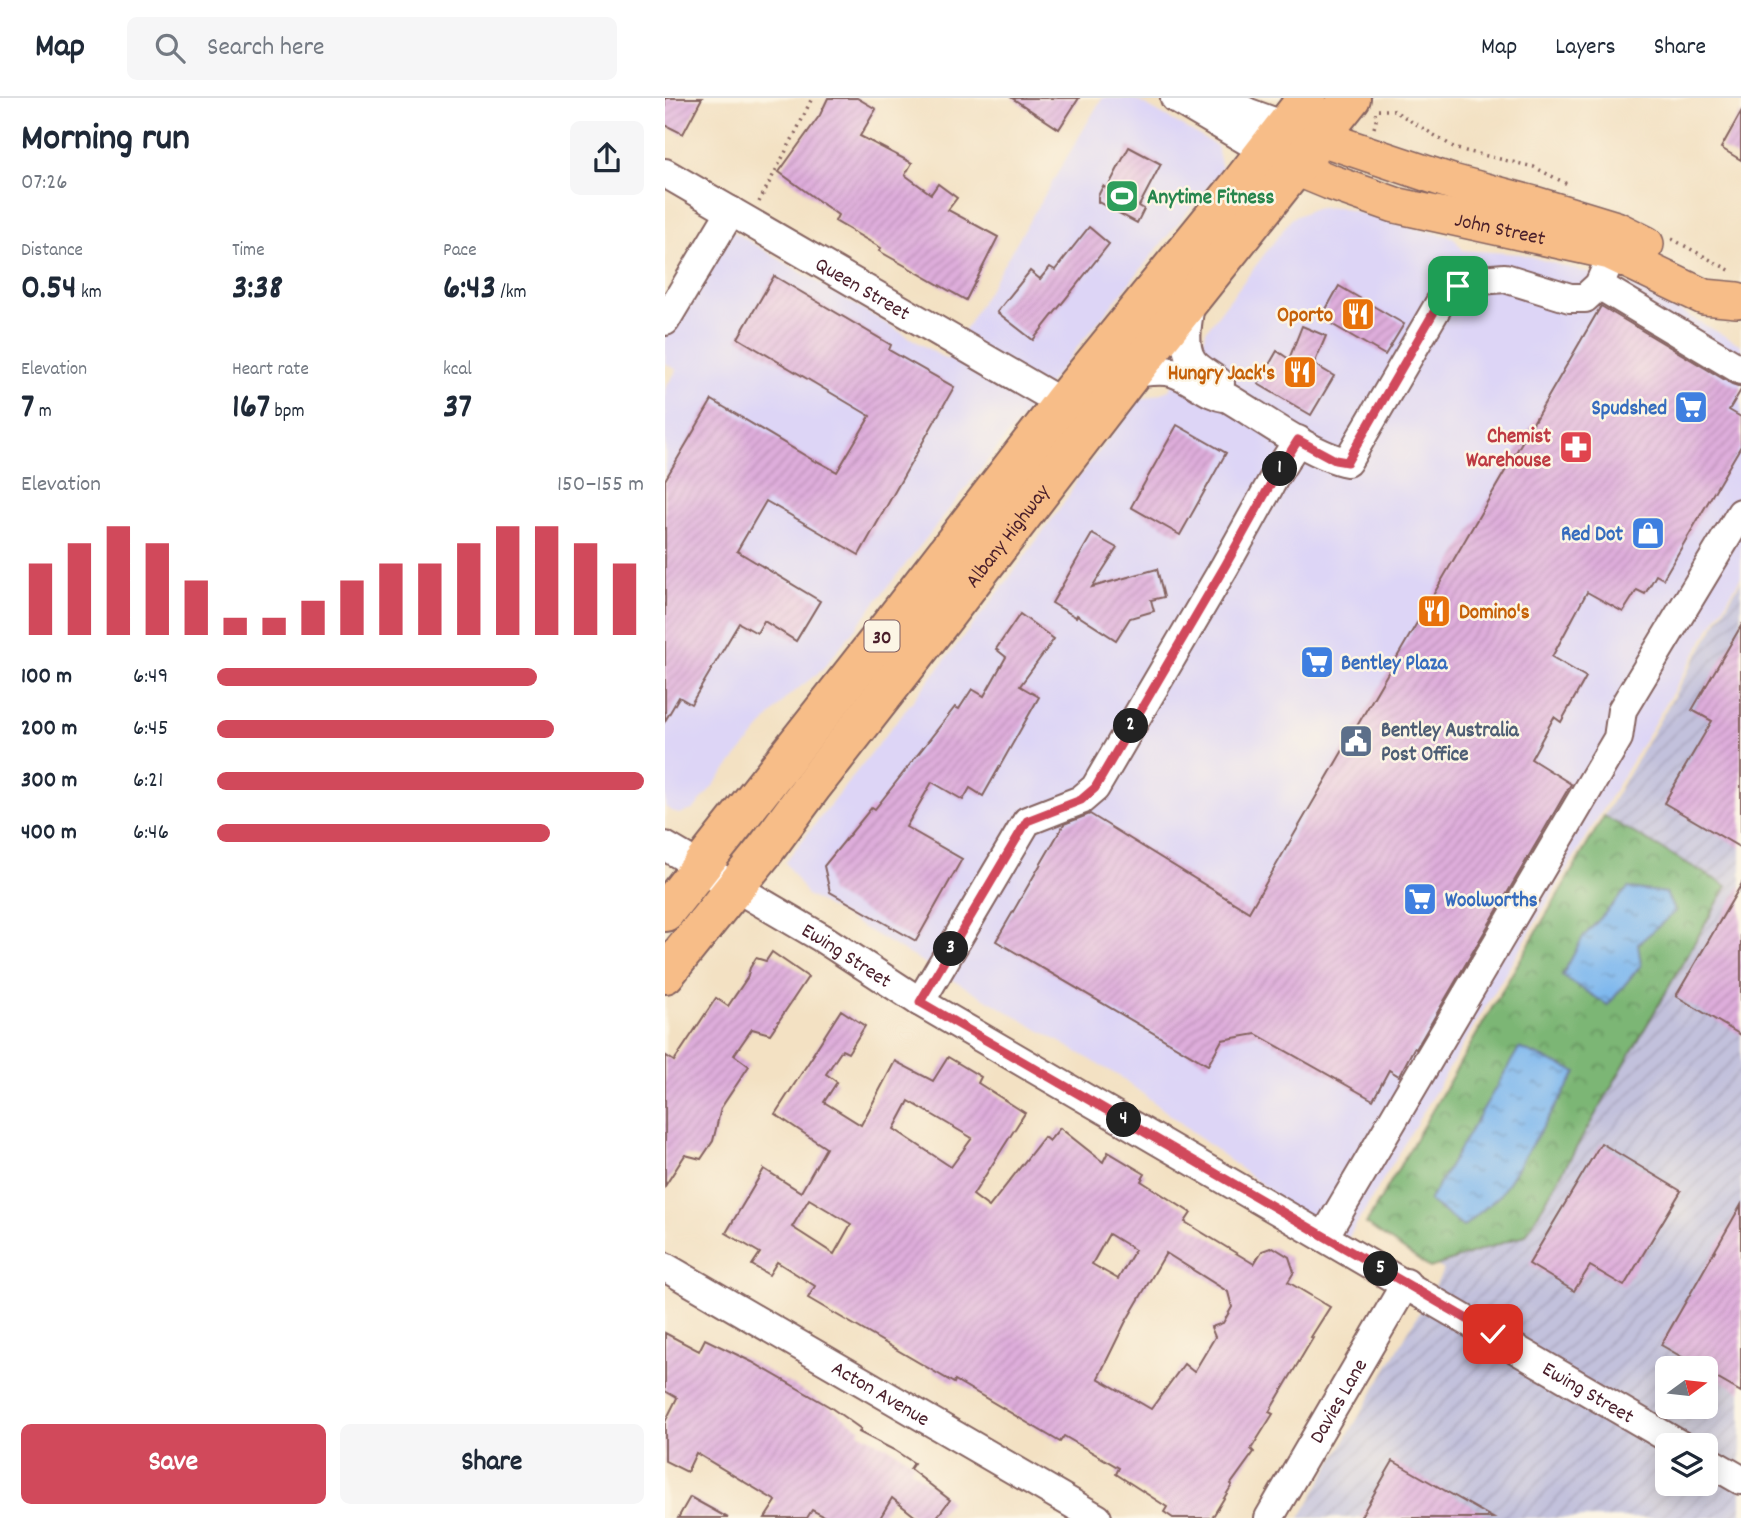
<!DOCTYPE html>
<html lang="en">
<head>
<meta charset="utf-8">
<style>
	:root { --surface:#fff; --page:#f6f6f7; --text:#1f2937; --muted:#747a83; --line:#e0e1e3; --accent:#d1495b }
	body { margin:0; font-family:Dekko,sans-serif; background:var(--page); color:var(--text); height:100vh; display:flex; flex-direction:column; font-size:26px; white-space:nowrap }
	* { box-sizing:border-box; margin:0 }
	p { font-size:23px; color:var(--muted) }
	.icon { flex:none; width:38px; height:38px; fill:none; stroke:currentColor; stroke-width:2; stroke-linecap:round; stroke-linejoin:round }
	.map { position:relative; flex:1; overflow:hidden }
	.side { display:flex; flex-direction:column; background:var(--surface); width:665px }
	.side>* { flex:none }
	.needle { width:46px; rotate:75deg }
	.tools { position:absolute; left:990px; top:1258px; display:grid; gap:14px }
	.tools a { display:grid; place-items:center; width:63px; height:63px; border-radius:10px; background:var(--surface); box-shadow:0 4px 18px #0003; font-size:35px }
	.pin { position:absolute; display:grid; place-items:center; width:60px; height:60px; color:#fff; margin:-30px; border-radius:14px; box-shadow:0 4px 10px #0006 }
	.km { position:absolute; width:35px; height:35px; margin:-18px; border-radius:50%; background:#222; color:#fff; font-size:19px; line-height:35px; text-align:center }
	.round { display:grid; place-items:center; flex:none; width:74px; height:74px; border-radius:10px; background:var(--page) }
	.headline { display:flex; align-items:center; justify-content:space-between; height:119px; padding:0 21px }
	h1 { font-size:38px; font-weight:700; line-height:52px }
	.stats { display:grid; grid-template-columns:repeat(3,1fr); gap:10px; height:119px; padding:7px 21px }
	.stats div { display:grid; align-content:center }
	.stats b { font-size:35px; font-weight:700 }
	.stats small { font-size:19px; font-weight:400 }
	.stats p { font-size:19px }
	.chart { height:196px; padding:14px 21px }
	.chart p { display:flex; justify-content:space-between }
	.chart svg { width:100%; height:126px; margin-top:7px; stroke:var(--accent); stroke-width:6 }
	.cta { display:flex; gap:14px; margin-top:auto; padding:14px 21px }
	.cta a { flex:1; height:80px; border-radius:10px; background:var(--accent); color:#fff; font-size:28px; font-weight:700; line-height:80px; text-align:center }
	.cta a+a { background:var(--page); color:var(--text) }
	ul { padding:0 21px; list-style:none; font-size:23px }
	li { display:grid; grid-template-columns:112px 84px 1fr; align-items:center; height:52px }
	li i { height:18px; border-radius:9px; background:var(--accent) }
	header { display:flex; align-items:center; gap:42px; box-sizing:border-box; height:98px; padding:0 35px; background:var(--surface); border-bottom:2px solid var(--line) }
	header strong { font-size:33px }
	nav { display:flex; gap:38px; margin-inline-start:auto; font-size:24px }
	.search { width:490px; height:63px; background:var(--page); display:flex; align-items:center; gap:18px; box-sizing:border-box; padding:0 24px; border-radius:10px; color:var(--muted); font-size:26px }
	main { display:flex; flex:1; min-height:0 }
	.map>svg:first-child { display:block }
	.built { fill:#ddd5f6 }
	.industrial { fill:url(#industrial-furrows); fill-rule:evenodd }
	.forest { fill:url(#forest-crowns); stroke:#626a50; stroke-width:2 }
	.water { fill:url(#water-ripples); stroke:#646b8c; stroke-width:2 }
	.building { fill:url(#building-hatch); fill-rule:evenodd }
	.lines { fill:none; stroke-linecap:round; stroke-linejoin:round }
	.minor-casing { stroke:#856360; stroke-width:32 }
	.major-casing { stroke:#856360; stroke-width:38 }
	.highway-casing { stroke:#856360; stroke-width:42 }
	.path { stroke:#856360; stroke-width:3.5; stroke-dasharray:2 5; stroke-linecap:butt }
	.minor { stroke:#fff; stroke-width:28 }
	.major { stroke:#f7bd88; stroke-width:35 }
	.highway { stroke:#f7bd88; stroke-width:38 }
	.route-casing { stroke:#fff; stroke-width:14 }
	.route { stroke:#d1495b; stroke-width:9 }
	.labels { text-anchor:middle; stroke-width:5; stroke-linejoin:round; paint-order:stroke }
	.shield { fill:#fcf5e5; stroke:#7f5f63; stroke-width:2 }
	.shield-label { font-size:19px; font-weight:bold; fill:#4a1f2b }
	.leisure-label { font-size:21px; font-weight:bold; fill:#27864d; stroke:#fcf5e5; text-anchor:start }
	.street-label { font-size:21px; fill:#4a1f2b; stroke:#fcf5e5 }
	.food-label { font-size:21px; font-weight:bold; fill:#c56008; stroke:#fcf5e5; text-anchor:end }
	.shop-label { font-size:21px; font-weight:bold; fill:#366cbe; stroke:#fcf5e5; text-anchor:end }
	.health-label { font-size:21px; font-weight:bold; fill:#be3a42; stroke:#fcf5e5; text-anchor:end }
	.service-label { font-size:21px; font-weight:bold; fill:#4e5e75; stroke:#fcf5e5; text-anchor:start }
</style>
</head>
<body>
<header>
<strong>Map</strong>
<div class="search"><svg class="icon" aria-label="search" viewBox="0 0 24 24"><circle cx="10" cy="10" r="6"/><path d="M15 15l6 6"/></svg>Search here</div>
<nav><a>Map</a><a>Layers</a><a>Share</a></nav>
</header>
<main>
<section class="side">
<div class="headline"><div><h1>Morning run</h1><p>07:26</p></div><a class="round"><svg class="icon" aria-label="share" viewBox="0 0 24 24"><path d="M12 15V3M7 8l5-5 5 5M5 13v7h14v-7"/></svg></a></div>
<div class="stats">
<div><p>Distance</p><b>0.54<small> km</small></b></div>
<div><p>Time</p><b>3:38</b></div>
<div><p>Pace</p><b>6:43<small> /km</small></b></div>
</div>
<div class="stats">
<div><p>Elevation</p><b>7<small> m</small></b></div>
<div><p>Heart rate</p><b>167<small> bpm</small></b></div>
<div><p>kcal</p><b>37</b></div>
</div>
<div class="chart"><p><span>Elevation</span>150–155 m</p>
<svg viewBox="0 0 160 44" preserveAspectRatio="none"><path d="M5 44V19M15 44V12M25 44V6M35 44V12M45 44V25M55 44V38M65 44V38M75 44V32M85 44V25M95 44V19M105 44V19M115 44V12M125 44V6M135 44V6M145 44V12M155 44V19"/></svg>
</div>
<ul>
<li><b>100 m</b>6:49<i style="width:75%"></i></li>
<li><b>200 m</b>6:45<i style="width:79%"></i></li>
<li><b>300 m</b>6:21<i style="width:100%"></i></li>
<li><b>400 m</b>6:46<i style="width:78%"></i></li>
</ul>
<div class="cta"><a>Save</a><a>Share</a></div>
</section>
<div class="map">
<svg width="1076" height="1420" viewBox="0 0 1076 1420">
	<defs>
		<pattern id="industrial-furrows" width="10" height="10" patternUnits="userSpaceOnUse" patternTransform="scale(1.75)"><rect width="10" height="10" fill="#c2c1dc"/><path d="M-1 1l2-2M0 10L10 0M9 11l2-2" fill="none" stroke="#a8a5bd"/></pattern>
		<pattern id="forest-crowns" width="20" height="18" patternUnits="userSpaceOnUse" patternTransform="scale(1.75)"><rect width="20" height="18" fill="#7bb675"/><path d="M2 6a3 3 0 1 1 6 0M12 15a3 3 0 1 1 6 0" fill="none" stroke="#679360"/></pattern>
		<pattern id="water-ripples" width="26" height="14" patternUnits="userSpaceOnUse" patternTransform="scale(1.75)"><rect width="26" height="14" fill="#7db7ee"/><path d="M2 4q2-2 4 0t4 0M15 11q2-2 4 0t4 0" fill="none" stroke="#6894c1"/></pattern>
		<pattern id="building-hatch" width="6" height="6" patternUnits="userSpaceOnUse" patternTransform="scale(1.75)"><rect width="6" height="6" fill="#deaddb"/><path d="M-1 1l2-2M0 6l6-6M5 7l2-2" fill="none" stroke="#c094bc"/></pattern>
	</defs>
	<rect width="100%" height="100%" fill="#fcf5e5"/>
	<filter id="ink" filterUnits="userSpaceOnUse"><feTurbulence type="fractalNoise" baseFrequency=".0143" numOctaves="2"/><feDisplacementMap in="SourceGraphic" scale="14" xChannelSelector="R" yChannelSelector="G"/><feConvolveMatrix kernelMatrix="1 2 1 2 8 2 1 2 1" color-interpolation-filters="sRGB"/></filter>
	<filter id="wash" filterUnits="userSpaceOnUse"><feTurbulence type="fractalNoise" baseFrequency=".00686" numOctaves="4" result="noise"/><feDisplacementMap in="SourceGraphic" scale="28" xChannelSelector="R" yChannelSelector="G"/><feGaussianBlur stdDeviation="1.57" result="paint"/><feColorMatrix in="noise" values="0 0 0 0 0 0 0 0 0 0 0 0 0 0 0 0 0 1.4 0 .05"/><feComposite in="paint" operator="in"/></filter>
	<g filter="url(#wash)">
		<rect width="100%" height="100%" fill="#f3e1c3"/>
		<!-- built -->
		<g class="built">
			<polygon points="437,0 468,0 552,48 557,71 415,246 157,572 121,600 28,712 13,716 0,709 0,291 12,272 0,265 0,220 49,122 282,262"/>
			<polygon points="673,109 741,128 788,139 798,152 856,156 970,188 1076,247 1076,479 678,1149 457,980 142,797 120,764 333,495 401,402 414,379 474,303 504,292 540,239 541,233 627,120 650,110"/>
		</g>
		<!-- industrial -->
		<path class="industrial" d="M1076,483V1420H635L779,1172L701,1126ZM1003,1270H1041V1309H1003ZM1003,1348H1041V1386H1003Z"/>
		<!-- forest -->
		<polygon class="forest" points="939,718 1062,788 861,1137 765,1170 701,1126"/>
		<!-- water -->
		<g class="water">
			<polygon points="963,790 1001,795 1010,814 973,846 976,867 943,907 897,878 918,839"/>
			<polygon points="854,950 912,974 835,1097 798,1129 764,1103"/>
		</g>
		<g id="blocks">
			<!-- building -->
			<g class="building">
				<polygon points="0,0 37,0 18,36 0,27"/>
				<polygon points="163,0 192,0 211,11 195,38 247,65 240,77 266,96 273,86 292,100 283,112 333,139 301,202 214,153 216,150 170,123 173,117 114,74 155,17"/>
				<polygon points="347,0 414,0 394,31"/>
				<polygon points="1076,14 1076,62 1056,50"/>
				<polygon points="464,49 496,66 474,108 479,111 472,125 433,104 433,98 438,88 442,91"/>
				<polygon points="424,129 444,146 368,242 332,214 365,173 375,181 385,169 390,172"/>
				<polygon points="109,178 226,247 224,252 289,289 194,457 101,403 72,453 155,503 131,543 99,523 92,535 74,525 26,606 14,599 0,623 0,382 47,302 151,364 152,363 172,374 205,318 73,240"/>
				<polygon points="674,188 739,226 720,257 656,220"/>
				<polygon points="936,208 1067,286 1076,289 1076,292 1064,312 1076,319 1076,348 998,481 991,477 980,496 972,492 958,514 922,494 887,559 921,579 896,624 889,619 866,661 906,686 751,951 749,950 734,978 724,972 708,1002 591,936 557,942 543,967 331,843 399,726 425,716 584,814"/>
				<polygon points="637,228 661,238 649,266 669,278 646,317 593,286 612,253 624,261"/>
				<polygon points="512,327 561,355 515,437 466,409"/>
				<polygon points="427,436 452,450 427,489 492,471 499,499 486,502 489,513 465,520 451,542 412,517 411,519 387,505"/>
				<polygon points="355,516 389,541 355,588 374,599 318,698 305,690 298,702 267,684 241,729 297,761 251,843 165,794 159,768 207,709 210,711 290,609 294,611 307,591 319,598 341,559 331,551"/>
				<polygon points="1076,528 1076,750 999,705 1047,623 1027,612"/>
				<polygon points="1076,787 1076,937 1011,898"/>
				<polygon points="107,854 143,879 105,936 87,931 69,957 84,968 56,1010 48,1043 36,1061 20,1057 0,1088 0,957 9,963 51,900 63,908 82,880 85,870 91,860 101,863"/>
				<path d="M176,912L200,928L183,955L177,952L161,976L172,984L159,1004L196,1027L230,963L268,983L283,959L316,979L313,985L360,1015L308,1097L324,1109L379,1039L384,1043L395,1030L438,1064L443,1054L480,1076L476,1083L526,1115L520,1124L589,1166L597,1153L608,1149L624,1159L629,1174L623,1184L665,1209L646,1239L648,1240L604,1314L608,1316L586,1351L589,1354L566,1386L567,1387L547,1420H508L499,1414L502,1409L451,1376L454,1370L399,1338L395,1344L290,1282L289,1285L143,1200L150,1188L112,1164L104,1177L87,1167L95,1155L61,1135L99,1071L136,1094L161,1050L110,1016L149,956H148ZM244,1003L307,1040L286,1069L229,1031ZM144,1101L186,1126L169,1156L127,1129ZM444,1136L470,1152L453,1181L427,1166ZM501,1155L563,1194L567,1209L558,1225L546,1229L550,1239L529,1274L519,1266L486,1311L433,1280L460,1225Z"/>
				<polygon points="936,1045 1016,1093 959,1188 925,1168 909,1193 864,1166"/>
				<polygon points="1076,1107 1076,1294 1041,1274 1041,1270 1036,1270 996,1247"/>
				<polygon points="0,1235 34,1253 40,1241 87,1264 165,1309 196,1331 194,1334 229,1352 249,1365 245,1371 285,1402 271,1420 252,1420 227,1400 215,1420 162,1420 147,1412 142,1420 100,1420 111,1403 31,1355 22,1374 0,1363 0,1324 12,1300 0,1293"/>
				<polygon points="728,1363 828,1420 695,1420"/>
				<polygon points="25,1399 63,1420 13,1420"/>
			</g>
		</g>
	</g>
	<g filter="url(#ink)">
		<use href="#blocks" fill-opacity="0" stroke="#856360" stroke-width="2"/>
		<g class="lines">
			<!-- minor casing -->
			<g class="minor-casing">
				<g id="minor">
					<polyline points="510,0 600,53"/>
					<polyline points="554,0 584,15 620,28"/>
					<path id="s1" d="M0,75L397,305"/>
					<polyline points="934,187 1076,272"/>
					<path d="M526,202C523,219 516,249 528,264C534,272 547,278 555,285"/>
					<polyline points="0,223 66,113"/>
					<path d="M467,275C480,274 494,271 507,274C528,280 541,297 563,300C594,318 648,358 682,364L780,196L802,183L840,180L905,200H920L934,187L943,166L950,134"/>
					<path id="s2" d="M0,748L157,840L255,904L1017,1348"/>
					<polyline points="255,904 362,723 416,702 430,690 560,468 609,380 633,342"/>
					<polyline points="659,1139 953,640 957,612 1076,415"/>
					<path id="s3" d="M0,1169L432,1420"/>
					<polyline points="1041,1362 1076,1382"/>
					<path id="s4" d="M604,1420L741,1185"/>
				</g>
			</g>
			<!-- major casing -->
			<g class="major-casing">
				<g id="major">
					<polyline points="629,31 787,84 869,106 951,131 981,146"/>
					<path id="s5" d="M608,57L631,70L665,84L730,107L945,154L1039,199L1072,202"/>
				</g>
			</g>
			<!-- highway casing -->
			<g class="highway-casing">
				<g id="highway">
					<polyline points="0,814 225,528 397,305 573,89 642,0"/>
					<path id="s6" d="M0,876L100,752L148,687L255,550L467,275L686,0"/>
				</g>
			</g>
			<!-- path -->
			<g class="path">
				<polyline points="713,12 728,12 792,51 869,69 904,87"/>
				<polyline points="709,30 711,23 710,15"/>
				<polyline points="94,104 131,34 147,0"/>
				<polyline points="1007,141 1068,174"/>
			</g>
			<!-- minor -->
			<use href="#minor" class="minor"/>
			<!-- major -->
			<use href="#major" class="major"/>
			<!-- highway -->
			<use href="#highway" class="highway"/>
		</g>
	</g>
	<g class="lines" filter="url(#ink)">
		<!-- route casing -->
		<g class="route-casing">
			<polyline id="route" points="793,188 780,195 682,364 670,362 633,342 609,380 560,468 430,690 416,702 362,723 255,904 828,1236"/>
		</g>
		<!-- route -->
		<use href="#route" class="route"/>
	</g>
	<!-- icons -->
	<defs>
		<g id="stadium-square" transform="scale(1.75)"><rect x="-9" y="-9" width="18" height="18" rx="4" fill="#2e9e5b" stroke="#fcf5e5"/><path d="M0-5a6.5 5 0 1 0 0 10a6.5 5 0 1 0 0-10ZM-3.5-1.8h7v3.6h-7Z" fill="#fff"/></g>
		<g id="restaurant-square" transform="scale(1.75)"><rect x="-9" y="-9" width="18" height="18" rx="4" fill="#e8710a" stroke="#fcf5e5"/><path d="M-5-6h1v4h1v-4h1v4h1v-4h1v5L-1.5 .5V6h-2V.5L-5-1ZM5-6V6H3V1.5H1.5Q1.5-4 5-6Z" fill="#fff"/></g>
		<g id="supermarket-square" transform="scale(1.75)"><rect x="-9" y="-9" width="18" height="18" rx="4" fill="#3f7fe0" stroke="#fcf5e5"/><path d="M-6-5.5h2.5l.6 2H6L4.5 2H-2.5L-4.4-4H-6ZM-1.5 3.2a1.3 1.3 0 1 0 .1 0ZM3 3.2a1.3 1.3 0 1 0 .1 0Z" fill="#fff"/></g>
		<g id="pharmacy-square" transform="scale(1.75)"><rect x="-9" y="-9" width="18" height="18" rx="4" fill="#e0444e" stroke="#fcf5e5"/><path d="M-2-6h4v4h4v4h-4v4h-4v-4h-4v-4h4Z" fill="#fff"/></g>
		<g id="shop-square" transform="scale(1.75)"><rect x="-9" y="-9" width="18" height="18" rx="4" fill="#3f7fe0" stroke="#fcf5e5"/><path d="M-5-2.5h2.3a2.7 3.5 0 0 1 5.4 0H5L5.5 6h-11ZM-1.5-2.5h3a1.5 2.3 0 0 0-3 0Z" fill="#fff"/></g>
		<g id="civic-square" transform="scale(1.75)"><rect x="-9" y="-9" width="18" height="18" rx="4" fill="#5c6f8a" stroke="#fcf5e5"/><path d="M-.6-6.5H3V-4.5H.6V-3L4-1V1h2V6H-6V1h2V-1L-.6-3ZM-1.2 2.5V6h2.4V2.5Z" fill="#fff"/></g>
	</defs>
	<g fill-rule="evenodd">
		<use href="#stadium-square" x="457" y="98"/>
		<use href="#restaurant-square" x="693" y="216"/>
		<use href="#restaurant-square" x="635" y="274"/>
		<use href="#supermarket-square" x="1026" y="309"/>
		<use href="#pharmacy-square" x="911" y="349"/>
		<use href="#shop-square" x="983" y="435"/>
		<use href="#restaurant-square" x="769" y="513"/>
		<use href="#supermarket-square" x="652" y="564"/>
		<use href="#civic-square" x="691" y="643"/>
		<use href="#supermarket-square" x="755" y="801"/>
	</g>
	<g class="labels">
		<!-- shield labels -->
		<rect class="shield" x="199.5" y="522.5" width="35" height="31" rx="5"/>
		<g class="shield-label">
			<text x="217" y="545">30</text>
		</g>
		<!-- leisure labels -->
		<g class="leisure-label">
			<text x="482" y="105">Anytime Fitness</text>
		</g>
		<!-- street labels -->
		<g class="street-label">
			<text dy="7" stroke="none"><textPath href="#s5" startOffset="240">John Street</textPath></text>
			<text dy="7" stroke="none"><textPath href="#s1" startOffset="229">Queen Street</textPath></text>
			<text dy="7" stroke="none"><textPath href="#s6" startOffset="556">Albany Highway</textPath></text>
			<text dy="7" stroke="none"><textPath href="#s2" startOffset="212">Ewing Street</textPath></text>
			<text dy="7" stroke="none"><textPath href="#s2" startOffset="1073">Ewing Street</textPath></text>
			<text dy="7" stroke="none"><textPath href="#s3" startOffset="250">Acton Avenue</textPath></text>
			<text dy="7" stroke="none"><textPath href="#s4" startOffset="136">Davies Lane</textPath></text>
		</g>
		<!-- food labels -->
		<g class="food-label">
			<text x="668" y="223">Oporto</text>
			<text x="610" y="281">Hungry Jack's</text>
			<text x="794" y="520" text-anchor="start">Domino's</text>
		</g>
		<!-- shop labels -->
		<g class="shop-label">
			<text x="1002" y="316">Spudshed</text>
			<text x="958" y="442">Red Dot</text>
			<text x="676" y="571" text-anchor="start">Bentley Plaza</text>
			<text x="780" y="808" text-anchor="start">Woolworths</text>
		</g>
		<!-- health labels -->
		<g class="health-label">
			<text x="886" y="344">Chemist<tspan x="886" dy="24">Warehouse</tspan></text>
		</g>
		<!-- service labels -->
		<g class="service-label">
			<text x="716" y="638">Bentley Australia<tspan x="716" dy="24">Post Office</tspan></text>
		</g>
	</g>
</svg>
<div class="tools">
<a><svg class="needle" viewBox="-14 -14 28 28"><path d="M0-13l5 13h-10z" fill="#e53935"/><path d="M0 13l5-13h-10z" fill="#747a83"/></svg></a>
<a><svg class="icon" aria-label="layers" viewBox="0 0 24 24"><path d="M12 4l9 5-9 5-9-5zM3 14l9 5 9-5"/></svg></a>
</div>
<div class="pin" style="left:793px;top:188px;background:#1e9e55"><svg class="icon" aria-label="arrive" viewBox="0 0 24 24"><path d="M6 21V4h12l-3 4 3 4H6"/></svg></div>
<div class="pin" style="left:828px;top:1236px;background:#d93025"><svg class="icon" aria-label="check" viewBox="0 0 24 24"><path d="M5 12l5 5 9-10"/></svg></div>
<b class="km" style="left:615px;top:371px">1</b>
<b class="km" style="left:466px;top:628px">2</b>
<b class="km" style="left:286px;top:851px">3</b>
<b class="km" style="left:459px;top:1022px">4</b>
<b class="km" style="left:716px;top:1171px">5</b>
</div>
</main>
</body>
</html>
